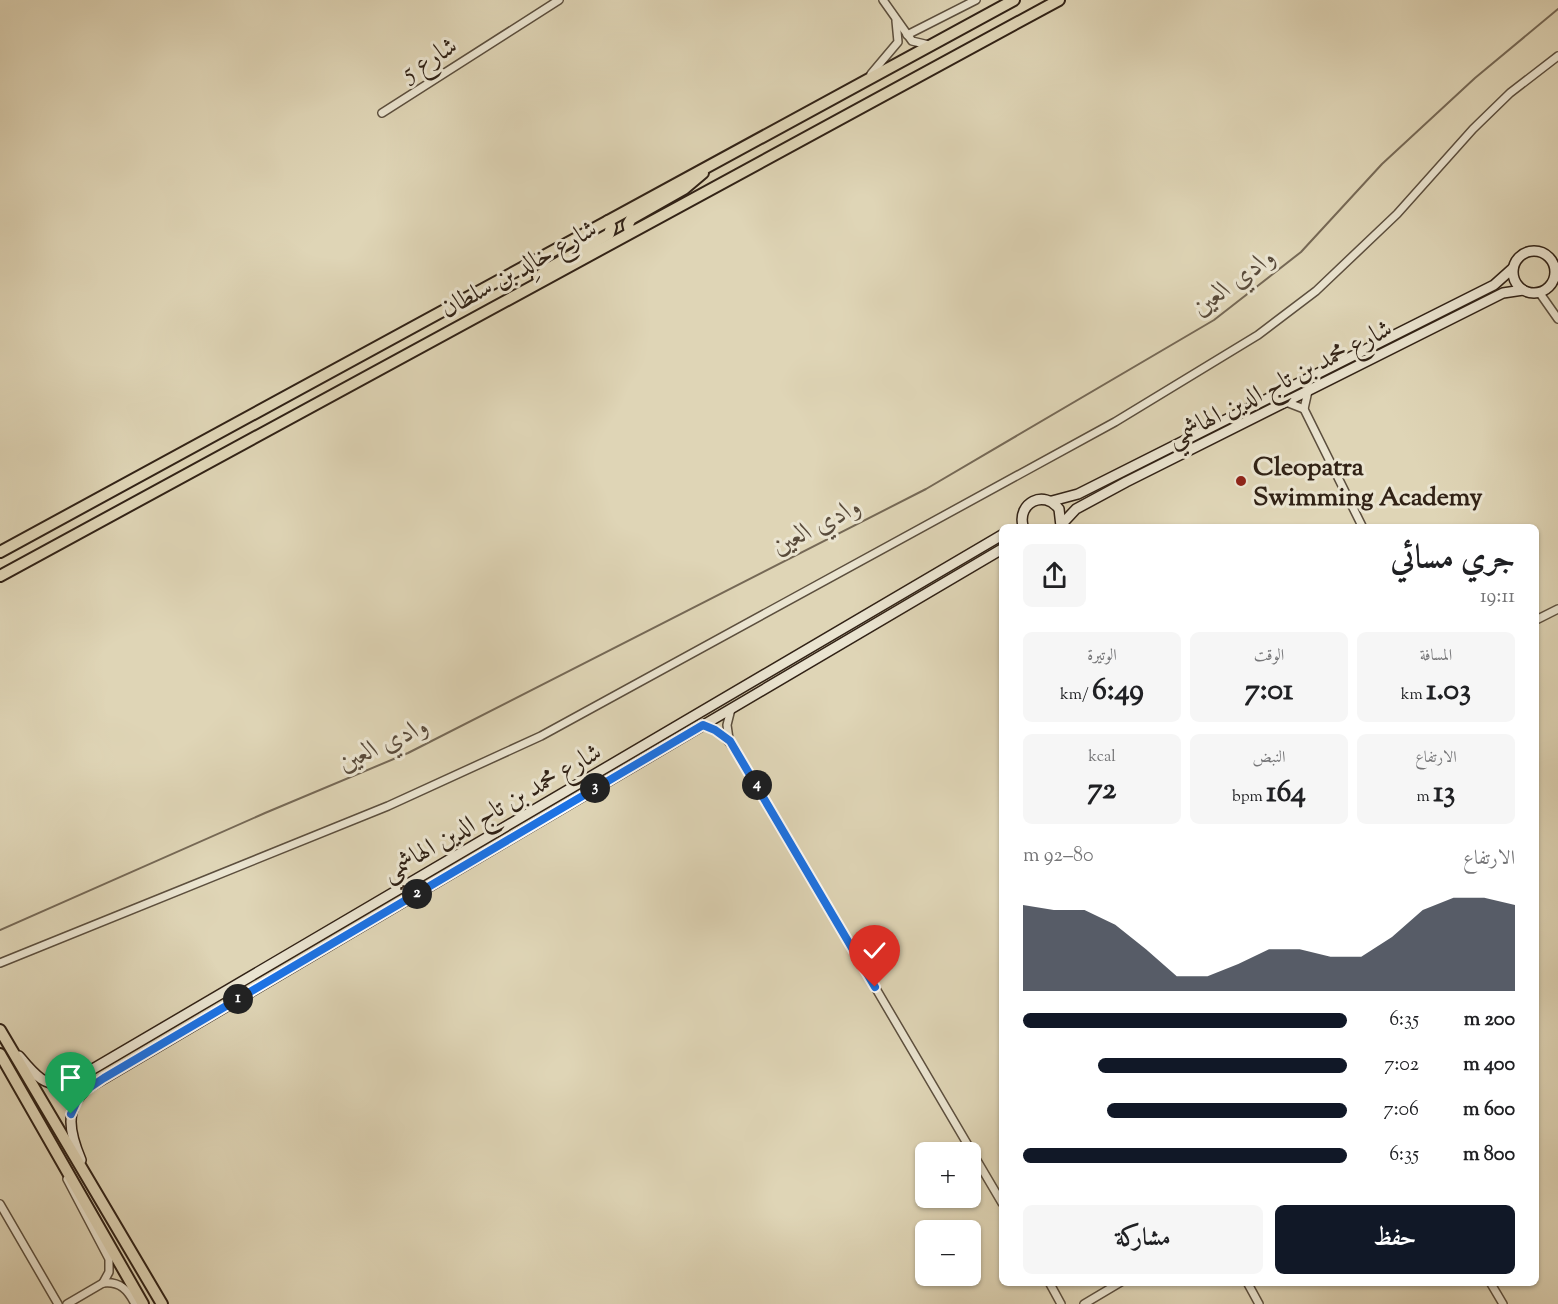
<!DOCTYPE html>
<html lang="ar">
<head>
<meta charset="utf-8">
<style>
	:root { --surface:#fff; --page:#f6f6f6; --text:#202124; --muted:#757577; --accent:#111827 }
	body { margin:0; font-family:"Sorts Mill Goudy",Amiri,serif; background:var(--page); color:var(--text); direction:rtl; height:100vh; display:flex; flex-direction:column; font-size:22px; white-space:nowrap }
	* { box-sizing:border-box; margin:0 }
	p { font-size:20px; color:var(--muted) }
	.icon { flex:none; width:33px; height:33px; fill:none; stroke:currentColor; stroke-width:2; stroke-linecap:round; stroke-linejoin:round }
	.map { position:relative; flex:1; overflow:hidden; direction:ltr }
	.panel { position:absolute; left:999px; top:524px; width:540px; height:762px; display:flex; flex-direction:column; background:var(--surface); border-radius:9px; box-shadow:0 2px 4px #0004; direction:rtl }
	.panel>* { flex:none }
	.fabs { position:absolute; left:915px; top:1142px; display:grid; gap:12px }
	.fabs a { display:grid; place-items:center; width:66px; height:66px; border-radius:9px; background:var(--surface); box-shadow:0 2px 4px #0004; font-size:30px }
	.pin { position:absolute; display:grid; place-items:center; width:51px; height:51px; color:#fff; margin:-62px -26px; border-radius:50% 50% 50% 0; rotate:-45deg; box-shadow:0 0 6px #0007 }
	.pin .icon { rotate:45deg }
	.km { position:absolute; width:30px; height:30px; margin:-15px; border-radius:50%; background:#222; color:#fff; font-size:16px; line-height:30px; text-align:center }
	.round { display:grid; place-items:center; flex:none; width:63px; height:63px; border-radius:9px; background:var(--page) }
	.headline { display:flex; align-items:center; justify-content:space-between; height:102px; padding:0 24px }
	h1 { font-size:33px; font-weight:700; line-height:45px }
	.stats { display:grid; grid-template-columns:repeat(3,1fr); gap:9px; height:102px; padding:6px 24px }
	.stats div { display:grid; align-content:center; border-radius:9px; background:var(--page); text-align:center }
	.stats b { font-size:30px; font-weight:700 }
	.stats small { font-size:16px; font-weight:400 }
	.stats p { font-size:16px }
	.chart { height:168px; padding:12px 24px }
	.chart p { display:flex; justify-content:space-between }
	.chart svg { width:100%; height:108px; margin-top:6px; fill:var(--accent); opacity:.7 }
	.primary-button { display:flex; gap:12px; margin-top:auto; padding:12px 24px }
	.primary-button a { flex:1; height:69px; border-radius:9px; background:var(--accent); color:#fff; font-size:24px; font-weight:700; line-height:69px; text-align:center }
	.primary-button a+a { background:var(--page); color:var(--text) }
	ul { padding:0 24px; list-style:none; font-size:20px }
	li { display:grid; grid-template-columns:96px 72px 1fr; align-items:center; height:45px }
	li i { height:15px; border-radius:8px; background:var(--accent) }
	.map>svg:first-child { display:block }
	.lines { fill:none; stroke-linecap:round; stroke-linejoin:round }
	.stream { stroke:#766956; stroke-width:2 }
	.street-casing { stroke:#5c4f3e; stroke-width:10 }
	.secondary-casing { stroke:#312216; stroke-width:12 }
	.primary-casing { stroke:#312216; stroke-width:14 }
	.street { stroke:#eae4d0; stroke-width:7 }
	.secondary { stroke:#eae4d0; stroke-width:9 }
	.primary { stroke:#dfd5b6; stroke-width:10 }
	.route-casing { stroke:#fff; stroke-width:12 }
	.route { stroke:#1a73e8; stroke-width:8 }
	.poi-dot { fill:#8f2418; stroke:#eae4d0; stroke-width:2 }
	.labels { text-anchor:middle; stroke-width:6; stroke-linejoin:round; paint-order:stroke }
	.street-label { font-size:26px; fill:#312216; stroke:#eae4d0 }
	.poi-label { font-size:26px; font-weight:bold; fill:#312216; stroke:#eae4d0; text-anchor:start }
	.water-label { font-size:27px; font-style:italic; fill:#594b3b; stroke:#eae4d0 }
</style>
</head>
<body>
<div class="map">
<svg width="1558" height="1304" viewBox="0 0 1558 1304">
	<rect width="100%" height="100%" fill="#dfd5b6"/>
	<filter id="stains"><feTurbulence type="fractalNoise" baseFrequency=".00333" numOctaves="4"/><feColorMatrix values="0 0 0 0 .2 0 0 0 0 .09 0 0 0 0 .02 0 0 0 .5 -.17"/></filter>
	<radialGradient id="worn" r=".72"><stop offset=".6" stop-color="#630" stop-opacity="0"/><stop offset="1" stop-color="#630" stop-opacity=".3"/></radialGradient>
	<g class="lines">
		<!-- stream -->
		<polyline class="stream" points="0,930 265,813 408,753 926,489 1214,320 1301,252 1382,164 1475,78 1558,9"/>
		<!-- street casing -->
		<g class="street-casing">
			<g id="street">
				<polyline points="883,0 912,41 929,45"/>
				<polyline points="907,35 976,0"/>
				<polyline points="871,74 898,42 896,21"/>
				<polyline points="382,113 559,0"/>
				<polyline points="1539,292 1558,319"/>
				<polyline points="1308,391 1304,409 1362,526"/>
				<polyline points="1286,402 1304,409"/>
				<polyline points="1536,620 1558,609"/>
				<path d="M703,725C727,732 736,751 748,771L1002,1203"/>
				<polyline points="729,739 727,725 731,709"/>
				<polyline points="0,963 388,806 541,736 1115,422 1258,335 1316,291 1397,214 1473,129 1510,93 1558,56"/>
				<polyline points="67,1179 109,1259 109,1272 103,1283"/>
				<polyline points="0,1204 58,1304"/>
				<polyline points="1049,1282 1061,1304"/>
				<polyline points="1247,1282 1259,1304"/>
				<polyline points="1490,1282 1503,1304"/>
				<path d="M67,1304L103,1283C120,1281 128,1290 135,1304"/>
				<polyline points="1084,1304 1121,1282"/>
			</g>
		</g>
		<!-- secondary casing -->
		<g class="secondary-casing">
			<g id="secondary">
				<circle cx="1534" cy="272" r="21"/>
				<polyline points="1052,501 1078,494 1494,285 1513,268"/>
				<polyline points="1062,524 1076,509 1126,482 1503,293 1523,290"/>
				<path d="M1023,526C1017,503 1044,489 1059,509L1061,526"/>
				<path d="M19,1056C33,1073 45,1089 69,1083L1002,535"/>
				<path d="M81,1160C70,1134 63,1108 88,1088L1002,549"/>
			</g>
		</g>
		<!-- primary casing -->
		<g class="primary-casing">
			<g id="primary">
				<polyline points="630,232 628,224 631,219 684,189 703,173"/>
				<polyline points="538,277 551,267 609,234 611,227 608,221"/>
				<polyline points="0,552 1014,0"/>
				<polyline points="0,576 1059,0"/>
				<polyline points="0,1030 162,1304"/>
				<polyline points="0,1054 143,1304"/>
			</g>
		</g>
		<!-- street -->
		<use href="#street" class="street"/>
		<!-- secondary -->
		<use href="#secondary" class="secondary"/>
		<!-- primary -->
		<use href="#primary" class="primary"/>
	</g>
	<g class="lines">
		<!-- route casing -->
		<g class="route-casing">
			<polyline id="route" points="71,1114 80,1094 104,1078 703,725 715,730 730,741 875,987"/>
		</g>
		<!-- route -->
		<use href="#route" class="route"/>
	</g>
	<!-- markers -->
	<circle class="poi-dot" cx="1241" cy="481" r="6"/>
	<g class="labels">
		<!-- street labels -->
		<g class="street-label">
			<text transform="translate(429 58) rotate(-32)" y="9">شارع 5</text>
			<text transform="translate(518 268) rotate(-29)" y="9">شارع خالِد بن سلطان</text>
			<text transform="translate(1279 382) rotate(-27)" y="9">شارع محمد بن تاج الدين الهاشمي</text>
			<text transform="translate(491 811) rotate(-30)" y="9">شارع محمد بن تاج الدين الهاشمي</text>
		</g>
		<!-- poi labels -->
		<g class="poi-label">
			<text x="1253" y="475">Cleopatra<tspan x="1253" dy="30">Swimming Academy</tspan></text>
		</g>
		<!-- water labels -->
		<g class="water-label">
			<text transform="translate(1233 281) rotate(-36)" y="9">وادي العين</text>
			<text transform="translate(816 525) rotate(-27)" y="9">وادي العين</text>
			<text transform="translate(383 743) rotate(-25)" y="9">وادي العين</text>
		</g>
	</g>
	<rect width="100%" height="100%" filter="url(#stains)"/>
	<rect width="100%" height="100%" fill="url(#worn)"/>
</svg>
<div class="fabs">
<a>+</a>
<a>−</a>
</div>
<div class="pin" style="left:71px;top:1114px;background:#1e9e55"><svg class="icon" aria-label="arrive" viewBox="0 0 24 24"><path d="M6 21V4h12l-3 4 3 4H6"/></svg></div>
<div class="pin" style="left:875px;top:987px;background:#d93025"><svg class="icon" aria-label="check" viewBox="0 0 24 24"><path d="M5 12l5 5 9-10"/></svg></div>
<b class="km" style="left:238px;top:999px">1</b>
<b class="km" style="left:417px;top:894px">2</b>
<b class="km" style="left:595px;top:788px">3</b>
<b class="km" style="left:757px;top:785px">4</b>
<section class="panel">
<div class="headline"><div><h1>جري مسائي</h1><p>19:11</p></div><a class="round"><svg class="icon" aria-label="share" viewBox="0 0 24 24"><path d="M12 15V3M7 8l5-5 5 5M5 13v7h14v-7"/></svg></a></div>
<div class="stats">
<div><p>المسافة</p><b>1.03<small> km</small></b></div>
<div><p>الوقت</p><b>7:01</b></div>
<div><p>الوتيرة</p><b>6:49<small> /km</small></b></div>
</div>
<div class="stats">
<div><p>الارتفاع</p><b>13<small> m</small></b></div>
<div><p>النبض</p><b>164<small> bpm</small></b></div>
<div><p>kcal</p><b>72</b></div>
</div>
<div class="chart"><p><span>الارتفاع</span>80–92 m</p>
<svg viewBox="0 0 160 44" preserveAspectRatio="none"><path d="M0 44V9L10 11L20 11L30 17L40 27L50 38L60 38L70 33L80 27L90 27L100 30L110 30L120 22L130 11L140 6L150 6L160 9V44z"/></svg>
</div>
<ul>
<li><b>200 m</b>6:35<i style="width:100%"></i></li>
<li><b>400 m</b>7:02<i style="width:77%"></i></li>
<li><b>600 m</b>7:06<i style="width:74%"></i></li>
<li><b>800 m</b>6:35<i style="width:100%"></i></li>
</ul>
<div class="primary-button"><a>حفظ</a><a>مشاركة</a></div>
</section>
</div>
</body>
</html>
